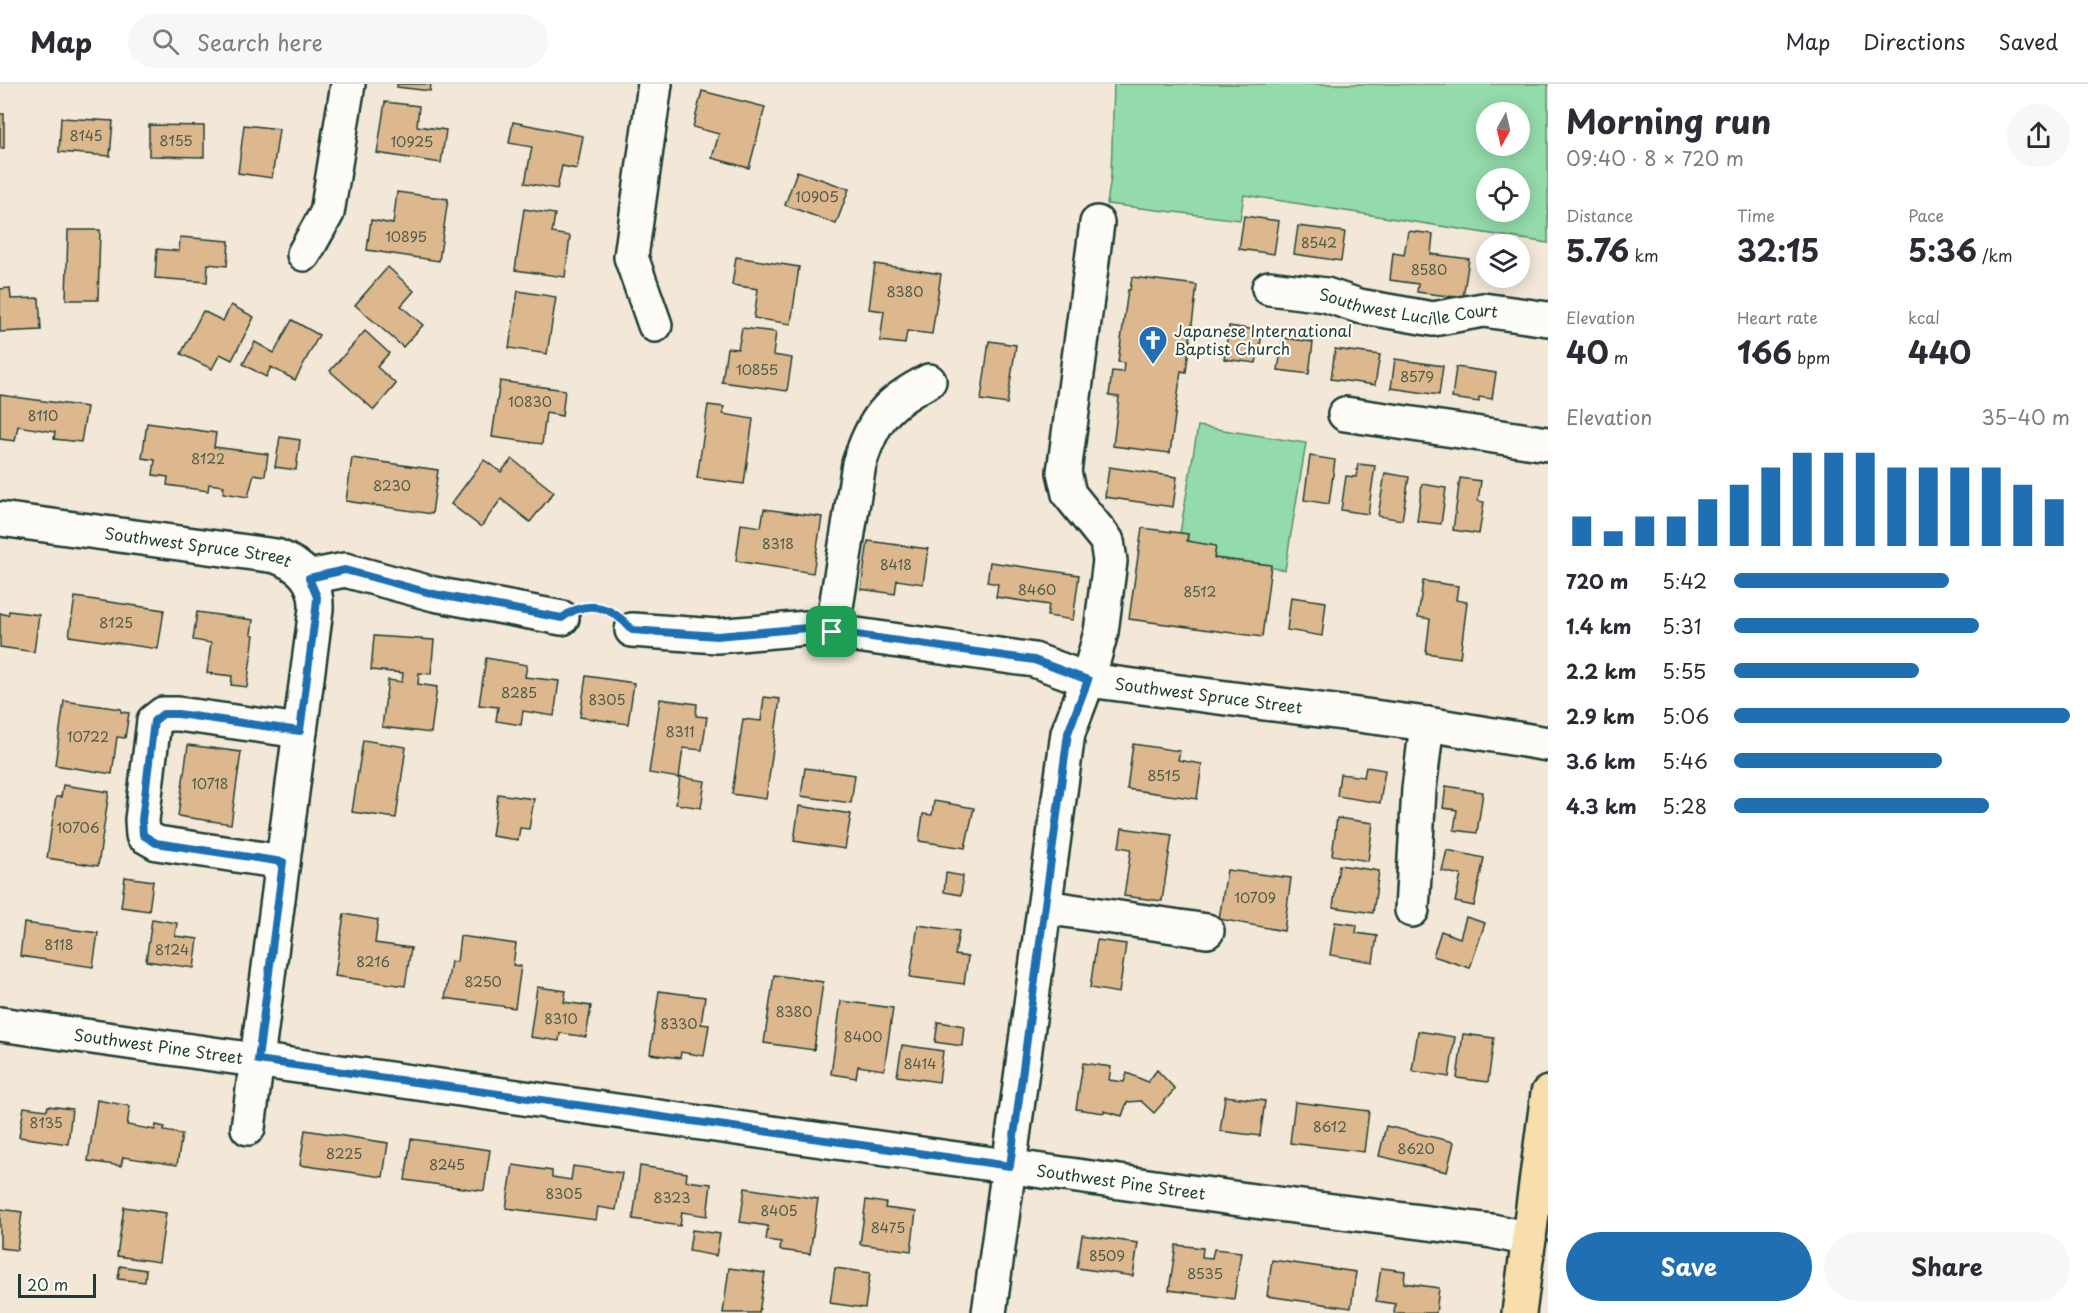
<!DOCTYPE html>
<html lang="en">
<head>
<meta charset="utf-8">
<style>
	:root { --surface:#fff; --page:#f7f7f7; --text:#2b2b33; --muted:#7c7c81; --line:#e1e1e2; --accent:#1f6fb2 }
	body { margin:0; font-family:"Playpen Sans",sans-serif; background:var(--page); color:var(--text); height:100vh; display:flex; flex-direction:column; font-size:22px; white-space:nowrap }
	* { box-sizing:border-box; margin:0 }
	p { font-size:20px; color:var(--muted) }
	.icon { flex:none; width:33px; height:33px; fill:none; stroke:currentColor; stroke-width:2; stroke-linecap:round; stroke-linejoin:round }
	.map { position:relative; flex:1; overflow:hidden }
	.drawer { display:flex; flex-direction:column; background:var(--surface); width:540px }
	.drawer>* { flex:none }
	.needle { width:39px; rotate:188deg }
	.buttons { position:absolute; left:1476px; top:18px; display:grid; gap:12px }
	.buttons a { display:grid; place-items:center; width:54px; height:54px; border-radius:50%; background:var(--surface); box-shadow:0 3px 15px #0003; font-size:30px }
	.scale { position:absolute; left:18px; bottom:15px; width:78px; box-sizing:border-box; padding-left:6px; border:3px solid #1f3d34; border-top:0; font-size:16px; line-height:21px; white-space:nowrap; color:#1f3d34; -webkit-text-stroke:4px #fdfcf7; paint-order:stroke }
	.pin { position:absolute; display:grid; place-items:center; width:51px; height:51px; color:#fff; margin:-26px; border-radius:12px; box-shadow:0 3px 9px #0006 }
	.round { display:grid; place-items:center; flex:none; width:63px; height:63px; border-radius:32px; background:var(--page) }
	.overview { display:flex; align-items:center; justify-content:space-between; height:102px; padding:0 18px }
	h1 { font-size:33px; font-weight:700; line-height:45px }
	.figures { display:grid; grid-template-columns:repeat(3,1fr); gap:9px; height:102px; padding:6px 18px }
	.figures div { display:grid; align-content:center }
	.figures b { font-size:30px; font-weight:700 }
	.figures small { font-size:16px; font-weight:400 }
	.figures p { font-size:16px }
	.chart { height:168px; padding:12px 18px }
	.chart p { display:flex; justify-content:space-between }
	.chart svg { width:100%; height:108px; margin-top:6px; stroke:var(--accent); stroke-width:6 }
	.action { display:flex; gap:12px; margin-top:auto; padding:12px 18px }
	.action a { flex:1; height:69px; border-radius:36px; background:var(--accent); color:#fff; font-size:24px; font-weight:700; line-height:69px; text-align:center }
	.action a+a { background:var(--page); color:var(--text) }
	ul { padding:0 18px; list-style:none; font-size:20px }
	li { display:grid; grid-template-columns:96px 72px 1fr; align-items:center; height:45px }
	li i { height:15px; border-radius:8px; background:var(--accent) }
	header { display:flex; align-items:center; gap:36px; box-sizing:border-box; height:84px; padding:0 30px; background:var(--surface); border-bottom:2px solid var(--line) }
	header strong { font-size:28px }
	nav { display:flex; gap:33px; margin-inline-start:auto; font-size:21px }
	.search { width:420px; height:54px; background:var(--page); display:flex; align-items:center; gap:15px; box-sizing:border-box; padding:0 21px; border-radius:33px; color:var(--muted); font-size:22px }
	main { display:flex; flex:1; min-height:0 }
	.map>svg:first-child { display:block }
	.green { fill:#93dbaa; stroke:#598c6f; stroke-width:1.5; fill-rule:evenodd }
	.building { fill:#ddb88e; stroke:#1f3d34; stroke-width:1.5 }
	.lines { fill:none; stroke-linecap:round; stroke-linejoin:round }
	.minor-casing { stroke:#1f3d34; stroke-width:38 }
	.major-casing { stroke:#1f3d34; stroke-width:38 }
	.path { stroke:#1f3d34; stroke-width:4; stroke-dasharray:4.5 4.5; stroke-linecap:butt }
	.minor { stroke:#fdfcf7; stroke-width:33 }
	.major { stroke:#f8deab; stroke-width:33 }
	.route-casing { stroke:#fff; stroke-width:12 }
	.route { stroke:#1f6fb2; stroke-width:8 }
	.labels { text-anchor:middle; stroke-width:4.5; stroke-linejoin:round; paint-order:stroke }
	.number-label { font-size:14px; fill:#4e5c4a }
	.street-label { font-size:16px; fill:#1f3d34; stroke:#fdfcf7 }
	.poi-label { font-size:16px; fill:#1f3d34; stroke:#fdfcf7; text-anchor:start }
</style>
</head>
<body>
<header>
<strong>Map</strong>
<div class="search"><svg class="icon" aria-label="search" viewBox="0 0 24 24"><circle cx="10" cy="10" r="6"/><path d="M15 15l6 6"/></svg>Search here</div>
<nav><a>Map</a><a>Directions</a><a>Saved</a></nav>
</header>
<main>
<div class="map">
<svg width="1548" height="1229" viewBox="0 0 1548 1229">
	<rect width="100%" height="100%" fill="#f3e8d8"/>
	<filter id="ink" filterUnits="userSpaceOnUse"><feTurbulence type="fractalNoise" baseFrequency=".0167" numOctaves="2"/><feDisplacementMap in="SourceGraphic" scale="12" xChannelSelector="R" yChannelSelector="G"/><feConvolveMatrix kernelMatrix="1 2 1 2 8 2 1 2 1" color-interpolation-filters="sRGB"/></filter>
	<g filter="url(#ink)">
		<!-- green -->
		<g class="green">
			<path d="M1114,0H1548V159L1244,111L1240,136L1107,120L1111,92ZM1520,28V62H1486V28ZM1520,94V128H1486V94Z"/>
			<polygon points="1198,342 1306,359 1285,486 1214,474 1216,462 1187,457 1188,451 1180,449"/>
		</g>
		<!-- building -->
		<g class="building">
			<polygon points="397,0 431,0 430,7 397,3"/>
			<polygon points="702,7 765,23 749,84 712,74 719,50 693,43"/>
			<polygon points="385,18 419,22 417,42 446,46 441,79 377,69"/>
			<rect x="0" y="30" width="4" height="34"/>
			<polygon points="61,34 113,37 110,72 59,68"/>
			<polygon points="513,38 583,52 577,85 562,82 557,105 525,99 532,63 509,59"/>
			<polygon points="149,41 204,42 204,73 149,72"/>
			<polygon points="244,41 279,45 272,94 238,89"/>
			<polygon points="797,87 849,105 836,140 785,121"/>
			<polygon points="397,108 448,115 439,177 367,166 371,136 393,140"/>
			<polygon points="524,125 555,130 552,149 570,152 565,193 515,186"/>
			<polygon points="1244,132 1279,137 1274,170 1239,165"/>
			<polygon points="1298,142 1345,148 1341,177 1294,170"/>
			<polygon points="68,146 100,146 98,216 66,216"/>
			<polygon points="1408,147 1433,150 1431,170 1469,175 1463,214 1417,208 1418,200 1390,196 1393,169 1404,171"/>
			<polygon points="180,153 229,157 227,182 208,180 207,198 155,194 157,165 179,167"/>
			<polygon points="736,173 799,183 791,240 754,234 758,205 732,201"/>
			<polygon points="875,180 941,190 932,250 907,247 905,260 880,257 884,227 869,225"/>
			<polygon points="388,183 414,207 401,222 423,241 403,263 355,221"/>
			<polygon points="1132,193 1197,201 1186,288 1181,287 1170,369 1113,362 1119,313 1109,312 1112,287 1123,288 1124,279 1118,278 1128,206 1130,206"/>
			<polygon points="10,204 11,215 39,214 41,246 0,248 0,205"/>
			<polygon points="518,207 556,213 547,270 509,264"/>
			<polygon points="231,221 254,233 232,276 220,270 212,285 181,270 203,227 223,237"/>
			<polygon points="292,236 319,251 295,296 271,283 266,293 243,280 255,258 274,269"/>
			<polygon points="1229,242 1263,247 1256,279 1224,275"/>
			<polygon points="742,244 776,248 773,271 792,274 787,307 722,298 727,264 738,265"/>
			<polygon points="365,247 389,269 377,283 396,300 374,326 330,287"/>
			<polygon points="1283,254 1313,258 1309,290 1278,286"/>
			<polygon points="989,257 1016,261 1007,320 981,316"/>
			<polygon points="1335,265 1380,271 1375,301 1331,295"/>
			<polygon points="1395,275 1443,282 1439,311 1391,304"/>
			<polygon points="1456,283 1496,289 1492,315 1479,313 1479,318 1452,314"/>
			<polygon points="500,297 565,306 562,332 546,329 542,360 492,353"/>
			<polygon points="0,311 87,323 81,358 54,355 55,348 18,342 15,357 0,355"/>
			<polygon points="708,321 724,323 723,330 753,335 744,400 697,394"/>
			<polygon points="147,339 216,349 214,363 268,370 265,392 254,390 248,413 223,409 224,402 209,400 208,407 167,401 168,393 153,391 155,376 142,374"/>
			<polygon points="280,353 300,356 296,386 275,383"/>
			<polygon points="1310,372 1335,376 1329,420 1304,416"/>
			<polygon points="352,374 438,386 432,430 346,417"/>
			<polygon points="512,375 554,408 530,438 501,415 481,443 451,420 484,376 501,388"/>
			<polygon points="1358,380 1375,382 1368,430 1341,426 1346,392 1356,393"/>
			<polygon points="1109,383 1177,393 1173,423 1105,413"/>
			<polygon points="1385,389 1409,393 1402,436 1378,432"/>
			<polygon points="1460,394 1481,397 1478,417 1484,418 1479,450 1453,446"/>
			<polygon points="1422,400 1446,404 1441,440 1417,437"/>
			<polygon points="764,425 822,433 813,489 736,477 741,440 761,443"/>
			<polygon points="1142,444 1188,450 1187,457 1216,462 1214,474 1271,481 1262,553 1129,535"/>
			<polygon points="868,457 928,465 923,500 897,496 895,510 861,505"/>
			<polygon points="990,478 1079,491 1073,536 1047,532 1049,521 996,513 998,500 987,498"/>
			<polygon points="1423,497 1458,502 1456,516 1467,518 1460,574 1426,569 1430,535 1418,533"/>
			<polygon points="75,513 164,526 158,565 69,552"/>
			<polygon points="1291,513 1326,518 1322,552 1287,546"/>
			<polygon points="9,527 39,531 34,568 0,563 0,529 8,531"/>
			<polygon points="197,528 253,536 251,550 254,551 247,603 231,601 232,592 207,589 211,559 193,556"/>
			<polygon points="374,552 434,556 431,590 419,589 418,600 437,603 431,649 382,643 388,596 402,598 403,589 371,586"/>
			<polygon points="486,574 527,581 525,593 559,597 554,632 523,627 521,641 496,637 498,623 479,621"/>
			<polygon points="586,592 634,599 628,640 580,633"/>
			<polygon points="764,613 780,615 766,715 732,710 743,635 761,637"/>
			<polygon points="660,615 697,620 696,632 707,633 702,666 683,664 679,694 649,689"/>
			<polygon points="64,617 121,625 121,628 129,629 125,654 117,653 112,690 55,681"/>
			<polygon points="363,656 406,663 396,734 352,728"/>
			<polygon points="1133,660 1180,667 1178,676 1202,680 1197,715 1127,705"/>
			<polygon points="188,661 241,668 231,740 178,732"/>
			<polygon points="1366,683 1385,686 1380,719 1337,712 1340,690 1364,693"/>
			<polygon points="805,684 855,691 851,719 801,712"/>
			<polygon points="680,693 705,697 701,724 676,720"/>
			<polygon points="63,701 109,708 98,782 47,774 56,713 61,713"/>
			<polygon points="1446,702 1483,708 1477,749 1454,746 1457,726 1443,724"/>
			<polygon points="498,710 534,715 529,745 520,744 518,756 492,752"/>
			<polygon points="934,717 974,724 965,764 919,757 923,730 932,731"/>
			<polygon points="799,722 851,730 845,765 794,757"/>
			<polygon points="1337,734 1373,739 1368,777 1332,771"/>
			<polygon points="1122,744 1172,751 1162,817 1124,812 1131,765 1119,763"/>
			<polygon points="1447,766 1484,774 1474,822 1455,818 1461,791 1442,787"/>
			<polygon points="1339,781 1379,787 1373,829 1333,823"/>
			<polygon points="1227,786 1291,794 1284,847 1219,835"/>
			<polygon points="946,789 963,792 961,811 944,808"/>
			<polygon points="125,793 153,797 149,827 121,823"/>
			<polygon points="344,830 378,836 375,859 411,864 405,902 335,892"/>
			<polygon points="1466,833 1485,839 1470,884 1433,872 1441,847 1460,854"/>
			<polygon points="152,835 177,839 175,852 198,855 194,884 146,877"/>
			<polygon points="1335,838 1357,841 1356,849 1377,852 1373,878 1330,871"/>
			<polygon points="24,839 98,849 93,883 20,872"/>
			<polygon points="918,841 959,847 955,871 968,873 964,900 910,893"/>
			<polygon points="460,852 516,860 513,881 521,882 515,924 445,914 451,877 457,878"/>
			<polygon points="1097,856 1126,860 1119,909 1090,904"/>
			<polygon points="774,891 823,898 814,966 764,959"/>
			<polygon points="537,903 566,907 564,918 591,922 586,953 560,949 559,957 530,953"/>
			<polygon points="659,907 705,913 701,940 709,941 704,972 681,968 680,974 650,970"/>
			<polygon points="841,917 893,924 884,986 858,982 856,994 831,990"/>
			<polygon points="938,938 964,942 962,962 935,958"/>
			<polygon points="1418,947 1455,953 1449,993 1412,987"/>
			<polygon points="1463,950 1494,954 1488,998 1457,994"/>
			<polygon points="902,961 943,967 939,998 897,992"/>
			<polygon points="1083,979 1111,983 1109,996 1124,998 1127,989 1148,998 1157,986 1175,1005 1154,1029 1141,1017 1127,1018 1122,1032 1104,1027 1104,1029 1076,1025"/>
			<polygon points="1225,1012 1265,1017 1260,1052 1220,1047"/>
			<polygon points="97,1016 130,1022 127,1041 155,1046 156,1041 165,1043 164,1047 182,1050 177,1081 123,1073 121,1082 88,1077"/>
			<polygon points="1295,1018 1369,1027 1364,1068 1290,1059"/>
			<polygon points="48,1022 72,1025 68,1060 19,1053 24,1023 47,1026"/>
			<polygon points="1386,1042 1454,1058 1447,1088 1379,1072"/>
			<polygon points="305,1046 388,1059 383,1093 300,1081"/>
			<polygon points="411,1055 490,1066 484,1107 405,1096"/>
			<polygon points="513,1081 552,1087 552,1093 571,1096 573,1082 622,1089 616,1126 598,1123 596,1136 506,1124"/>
			<polygon points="640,1082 687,1089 686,1097 711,1100 707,1132 682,1128 680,1142 633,1135"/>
			<polygon points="745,1104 818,1115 810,1170 780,1166 781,1158 766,1156 768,1142 740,1138"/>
			<polygon points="866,1116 886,1119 885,1124 916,1128 911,1167 860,1160"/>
			<polygon points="124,1123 166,1129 159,1178 117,1172"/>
			<polygon points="0,1125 22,1128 17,1166 0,1164"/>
			<polygon points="692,1146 720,1150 716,1172 689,1167"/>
			<polygon points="1082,1151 1138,1159 1133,1192 1077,1184"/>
			<polygon points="1176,1161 1203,1164 1202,1173 1212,1174 1214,1165 1241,1168 1234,1215 1169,1206"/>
			<polygon points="1272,1176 1356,1188 1351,1224 1267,1212"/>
			<polygon points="120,1182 146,1186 145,1198 118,1195"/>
			<polygon points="729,1184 765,1189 759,1229 723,1229"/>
			<polygon points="835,1184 870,1189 865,1224 830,1219"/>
			<polygon points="1381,1184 1405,1187 1404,1199 1439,1204 1436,1229 1394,1229 1395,1220 1376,1217"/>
		</g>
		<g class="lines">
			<!-- minor casing -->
			<g class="minor-casing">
				<g id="minor">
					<polyline points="655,0 631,173 655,241"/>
					<polyline points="304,170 327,129 348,0"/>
					<path id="s1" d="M1269,204L1326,211L1359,222L1433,235L1483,226L1548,235"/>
					<polyline points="1345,330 1548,360"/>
					<path id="s2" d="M0,435L276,472C301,481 317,497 316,525L248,1044"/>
					<polyline points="309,493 345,486 434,510 562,534"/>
					<path id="s3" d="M632,546L717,552L807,544L1034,576L1088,596L1427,640L1548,660"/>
					<path d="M832,548L859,380C873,335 887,318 929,297"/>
					<polyline points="283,778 157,759 143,751 142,736 154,637 163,630 178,630 300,647"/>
					<polyline points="1045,823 1207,847"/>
					<polyline points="1412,826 1419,705 1427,640"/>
					<path id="s4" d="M0,940L1254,1117L1492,1147L1529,1155"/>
					<polyline points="989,1229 1068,649 1088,596 1101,548 1110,477 1107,457 1069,410 1064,388 1097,139"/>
				</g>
			</g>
			<!-- major casing -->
			<g class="major-casing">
				<polyline id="major" points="1519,1229 1548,1009"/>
			</g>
			<!-- path -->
			<polyline class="path" points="589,523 611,528"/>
			<!-- minor -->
			<use href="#minor" class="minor"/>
			<!-- major -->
			<use href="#major" class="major"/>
		</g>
	</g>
	<g class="lines" filter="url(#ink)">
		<!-- route casing -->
		<g class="route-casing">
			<path id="route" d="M345,486L434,510L562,534C587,514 612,522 632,546L717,552L807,544L1034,576L1088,596L1068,649L1010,1082L258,976L283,778L156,759L143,751L142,736L154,637L163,630H178L300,647L316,525L317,513L309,494Z"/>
		</g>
		<!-- route -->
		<use href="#route" class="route"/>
	</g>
	<!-- icons -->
	<defs>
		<g id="church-pin" transform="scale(1.5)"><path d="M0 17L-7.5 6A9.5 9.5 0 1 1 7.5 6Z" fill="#1f6fb2" stroke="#fdfcf7"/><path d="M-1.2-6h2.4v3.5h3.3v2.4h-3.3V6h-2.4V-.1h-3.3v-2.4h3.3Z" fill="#fff"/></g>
	</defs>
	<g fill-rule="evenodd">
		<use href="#church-pin" x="1153" y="256"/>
	</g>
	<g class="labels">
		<!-- number labels -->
		<g class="number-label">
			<text x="86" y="57">8145</text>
			<text x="176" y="62">8155</text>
			<text x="412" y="63">10925</text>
			<text x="817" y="118">10905</text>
			<text x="406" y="158">10895</text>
			<text x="1319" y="164">8542</text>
			<text x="1429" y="191">8580</text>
			<text x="905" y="213">8380</text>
			<text x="757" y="291">10855</text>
			<text x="1417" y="298">8579</text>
			<text x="530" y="323">10830</text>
			<text x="43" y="337">8110</text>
			<text x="208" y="380">8122</text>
			<text x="392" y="407">8230</text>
			<text x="778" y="465">8318</text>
			<text x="896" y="486">8418</text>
			<text x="1037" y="511">8460</text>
			<text x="1200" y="513">8512</text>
			<text x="116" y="544">8125</text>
			<text x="519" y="614">8285</text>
			<text x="607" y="621">8305</text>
			<text x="680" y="653">8311</text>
			<text x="88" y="658">10722</text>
			<text x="1164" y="697">8515</text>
			<text x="210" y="705">10718</text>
			<text x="78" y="749">10706</text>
			<text x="1255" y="819">10709</text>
			<text x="59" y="866">8118</text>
			<text x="172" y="871">8124</text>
			<text x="373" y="883">8216</text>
			<text x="483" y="903">8250</text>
			<text x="794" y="933">8380</text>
			<text x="561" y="940">8310</text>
			<text x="679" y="945">8330</text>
			<text x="863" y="958">8400</text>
			<text x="920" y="985">8414</text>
			<text x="46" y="1044">8135</text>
			<text x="1330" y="1048">8612</text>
			<text x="1416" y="1070">8620</text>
			<text x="344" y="1075">8225</text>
			<text x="447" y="1086">8245</text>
			<text x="564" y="1115">8305</text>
			<text x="672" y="1119">8323</text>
			<text x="779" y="1132">8405</text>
			<text x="888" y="1149">8475</text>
			<text x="1107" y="1177">8509</text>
			<text x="1205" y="1195">8535</text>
		</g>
		<!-- street labels -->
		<g class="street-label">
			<text dy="6" stroke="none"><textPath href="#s1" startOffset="142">Southwest Lucille Court</textPath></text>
			<text dy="6" stroke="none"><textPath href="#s2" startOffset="200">Southwest Spruce Street</textPath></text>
			<text dy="6" stroke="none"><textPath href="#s3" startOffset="584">Southwest Spruce Street</textPath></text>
			<text dy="6" stroke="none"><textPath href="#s4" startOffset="160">Southwest Pine Street</textPath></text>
			<text dy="6" stroke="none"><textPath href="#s4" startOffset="1132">Southwest Pine Street</textPath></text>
		</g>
		<!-- poi labels -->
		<g class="poi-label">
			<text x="1174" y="253">Japanese International<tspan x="1174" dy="18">Baptist Church</tspan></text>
		</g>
	</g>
</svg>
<div class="buttons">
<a><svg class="needle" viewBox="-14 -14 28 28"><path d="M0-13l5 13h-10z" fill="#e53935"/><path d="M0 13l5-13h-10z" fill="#7c7c81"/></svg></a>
<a><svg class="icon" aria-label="locate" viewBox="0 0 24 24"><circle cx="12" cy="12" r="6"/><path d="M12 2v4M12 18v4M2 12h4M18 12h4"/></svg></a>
<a><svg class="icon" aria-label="layers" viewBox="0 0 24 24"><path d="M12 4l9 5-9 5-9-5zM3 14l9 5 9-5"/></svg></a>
</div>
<div class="scale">20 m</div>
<div class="pin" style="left:832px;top:548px;background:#1e9e55"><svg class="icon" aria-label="arrive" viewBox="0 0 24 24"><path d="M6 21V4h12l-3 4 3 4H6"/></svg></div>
</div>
<section class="drawer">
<div class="overview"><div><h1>Morning run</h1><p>09:40 · 8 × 720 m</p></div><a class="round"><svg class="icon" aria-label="share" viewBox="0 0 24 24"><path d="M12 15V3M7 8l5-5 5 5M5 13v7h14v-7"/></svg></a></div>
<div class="figures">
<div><p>Distance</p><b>5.76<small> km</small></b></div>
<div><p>Time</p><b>32:15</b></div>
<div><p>Pace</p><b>5:36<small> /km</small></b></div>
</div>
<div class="figures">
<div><p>Elevation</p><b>40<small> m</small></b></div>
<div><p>Heart rate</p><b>166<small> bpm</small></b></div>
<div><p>kcal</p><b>440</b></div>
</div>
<div class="chart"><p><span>Elevation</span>35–40 m</p>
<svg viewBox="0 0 160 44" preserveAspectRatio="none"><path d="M5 44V32M15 44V38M25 44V32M35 44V32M45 44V25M55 44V19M65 44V12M75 44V6M85 44V6M95 44V6M105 44V12M115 44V12M125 44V12M135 44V12M145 44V19M155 44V25"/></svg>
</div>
<ul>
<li><b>720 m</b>5:42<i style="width:64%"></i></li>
<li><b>1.4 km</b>5:31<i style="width:73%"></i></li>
<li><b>2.2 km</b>5:55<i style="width:55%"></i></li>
<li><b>2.9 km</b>5:06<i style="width:100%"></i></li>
<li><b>3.6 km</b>5:46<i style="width:62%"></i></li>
<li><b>4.3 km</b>5:28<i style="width:76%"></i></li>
</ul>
<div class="action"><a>Save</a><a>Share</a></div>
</section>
</main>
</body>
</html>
